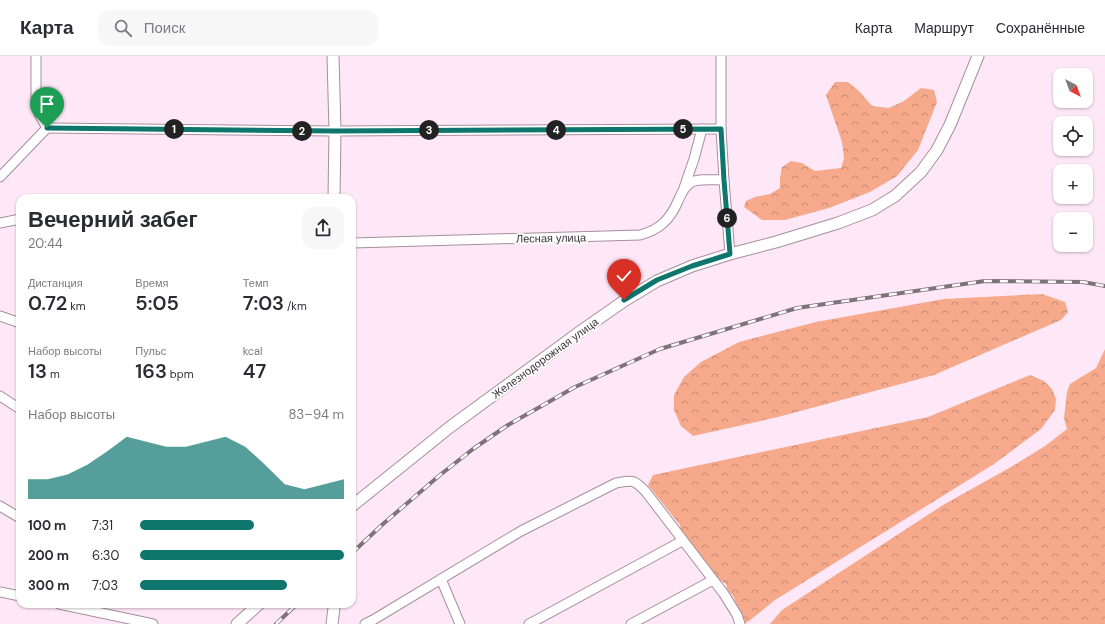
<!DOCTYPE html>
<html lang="ru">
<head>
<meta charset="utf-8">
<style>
	:root { --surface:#fff; --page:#f7f7f7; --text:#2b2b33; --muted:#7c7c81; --line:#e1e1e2; --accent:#0f766e }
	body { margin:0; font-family:"DM Sans",sans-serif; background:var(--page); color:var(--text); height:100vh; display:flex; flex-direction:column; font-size:15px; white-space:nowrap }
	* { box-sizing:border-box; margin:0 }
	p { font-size:13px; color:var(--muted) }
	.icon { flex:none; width:22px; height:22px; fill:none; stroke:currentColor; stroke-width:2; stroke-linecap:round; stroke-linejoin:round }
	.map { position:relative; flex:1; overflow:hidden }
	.side { position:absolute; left:16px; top:138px; width:340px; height:414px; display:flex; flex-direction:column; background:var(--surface); border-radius:12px; box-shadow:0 1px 3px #0004 }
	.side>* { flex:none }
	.needle { width:26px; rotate:139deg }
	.fabs { position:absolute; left:1053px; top:12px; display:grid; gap:8px }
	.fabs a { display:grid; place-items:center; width:40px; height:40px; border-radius:8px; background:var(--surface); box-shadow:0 1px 3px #0004; font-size:20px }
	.pin { position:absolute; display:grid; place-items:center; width:34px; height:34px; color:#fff; margin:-41px -17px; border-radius:50% 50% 50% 0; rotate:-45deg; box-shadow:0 0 4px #0007 }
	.pin .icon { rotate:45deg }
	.km { position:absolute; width:20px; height:20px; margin:-10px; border-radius:50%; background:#222; color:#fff; font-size:11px; line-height:20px; text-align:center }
	.round { display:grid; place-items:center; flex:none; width:42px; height:42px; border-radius:12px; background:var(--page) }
	.head { display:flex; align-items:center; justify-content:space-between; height:68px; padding:0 12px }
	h1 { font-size:22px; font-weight:600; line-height:30px }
	.metrics { display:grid; grid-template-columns:repeat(3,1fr); gap:6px; height:68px; padding:4px 12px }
	.metrics div { display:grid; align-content:center }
	.metrics b { font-size:20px; font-weight:600 }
	.metrics small { font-size:11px; font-weight:400 }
	.metrics p { font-size:11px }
	.chart { height:112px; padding:8px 12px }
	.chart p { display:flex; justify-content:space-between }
	.chart svg { width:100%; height:72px; margin-top:4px; fill:var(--accent); opacity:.7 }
	ul { padding:0 12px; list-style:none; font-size:13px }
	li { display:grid; grid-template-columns:64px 48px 1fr; align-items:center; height:30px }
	li i { height:10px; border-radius:5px; background:var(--accent) }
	header { display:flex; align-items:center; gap:24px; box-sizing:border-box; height:56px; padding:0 20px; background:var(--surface); border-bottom:1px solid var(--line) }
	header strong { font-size:19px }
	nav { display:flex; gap:22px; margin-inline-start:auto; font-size:14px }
	.search { width:280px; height:36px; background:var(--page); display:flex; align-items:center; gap:10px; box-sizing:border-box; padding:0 14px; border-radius:12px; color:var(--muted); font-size:15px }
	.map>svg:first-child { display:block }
	.forest { fill:url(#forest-crowns) }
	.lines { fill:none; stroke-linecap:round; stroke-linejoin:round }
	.minor-casing { stroke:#a58f9d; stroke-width:11 }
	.tertiary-casing { stroke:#a58f9d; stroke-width:13 }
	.minor { stroke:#fff; stroke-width:9 }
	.tertiary { stroke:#fff; stroke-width:11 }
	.rail-casing { stroke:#80727b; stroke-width:4 }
	.rail { stroke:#fcfcfc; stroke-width:2.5; stroke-dasharray:8; stroke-linecap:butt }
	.route-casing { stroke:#fff; stroke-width:8 }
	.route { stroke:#0f766e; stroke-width:5 }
	.labels { text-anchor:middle; stroke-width:4; stroke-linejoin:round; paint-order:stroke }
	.street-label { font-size:11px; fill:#3c3338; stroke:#fcfcfc }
</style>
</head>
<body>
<header>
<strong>Карта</strong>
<div class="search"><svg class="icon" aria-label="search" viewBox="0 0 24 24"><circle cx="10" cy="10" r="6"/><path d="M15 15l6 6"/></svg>Поиск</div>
<nav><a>Карта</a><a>Маршрут</a><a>Сохранённые</a></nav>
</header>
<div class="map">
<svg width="1105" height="568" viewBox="0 0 1105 568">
	<defs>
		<pattern id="forest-crowns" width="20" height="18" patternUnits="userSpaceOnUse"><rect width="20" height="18" fill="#f6aa8b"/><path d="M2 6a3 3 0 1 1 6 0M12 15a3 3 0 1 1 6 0" fill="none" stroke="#c88b73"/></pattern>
	</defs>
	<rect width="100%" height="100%" fill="#fee7f6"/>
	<!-- forest -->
	<g class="forest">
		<polygon points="835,26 848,26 860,36 872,50 889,52 904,45 921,32 934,34 937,46 918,94 897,120 870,136 829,152 785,164 762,164 744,151 746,145 755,141 770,138 780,132 780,122 782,111 791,105 802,107 815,115 841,112 844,102 842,86 826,39"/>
		<polygon points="1042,238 1065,246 1068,256 1061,264 934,319 778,361 693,380 681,370 674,354 674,339 684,321 701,306 739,286 816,266 944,243"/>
		<polygon points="1105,293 1105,568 770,568 782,554 943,449 1011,411 1045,390 1067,373 1064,362 1067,336 1070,328 1096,312"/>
		<polygon points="1030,319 1044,325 1052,333 1056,343 1055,354 1041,373 994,408 775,544 749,565 745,567 733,540 727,533 726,528 711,518 681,477 680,469 648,429 653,419 928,361"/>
	</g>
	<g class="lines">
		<!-- minor casing -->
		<g class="minor-casing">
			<g id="minor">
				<polyline points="36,0 36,41 39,58 47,72"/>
				<polyline points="721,0 721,73 724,124 730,198"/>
				<polyline points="47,72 335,75 721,73"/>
				<polyline points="0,121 47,72"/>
				<polyline points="684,132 694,103 702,73"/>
				<polyline points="0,167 20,163"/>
				<path d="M352,187L640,179C659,174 670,164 678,145C681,139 683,132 690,127C697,122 715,124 724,124"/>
				<polyline points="0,260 20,267"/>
				<polyline points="0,340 20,353"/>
				<polyline points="0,450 20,462"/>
				<polyline points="441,523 460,568"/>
				<polyline points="0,536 20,540"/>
				<polyline points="59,548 153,568"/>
				<path d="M365,568L373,564L521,475L616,427C633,424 634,423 646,436L724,538L737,559L740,568"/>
				<polyline points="529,568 682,485"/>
				<polyline points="631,568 713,524"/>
			</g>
		</g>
		<!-- tertiary casing -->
		<g class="tertiary-casing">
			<g id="tertiary">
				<polyline points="333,0 335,75 334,142"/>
				<polyline points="352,450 450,371 581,275 624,245 657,225 692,210 730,198 776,186 838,167 872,154 895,140 921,116 937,94 950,69 978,0"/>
				<polyline points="237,568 259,548"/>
				<polyline points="332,568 334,552"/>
			</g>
		</g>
		<!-- minor -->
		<use href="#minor" class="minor"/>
		<!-- tertiary -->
		<use href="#tertiary" class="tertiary"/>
		<!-- rail casing -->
		<g class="rail-casing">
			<g id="rail">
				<polyline points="352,497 383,468 440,419 473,393 508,369 575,331 660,293 797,252 985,225 1083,226 1105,230"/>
				<polyline points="276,568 297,548"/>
			</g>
		</g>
		<!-- rail -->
		<use href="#rail" class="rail"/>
	</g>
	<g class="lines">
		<!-- route casing -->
		<g class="route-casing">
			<polyline id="route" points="47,72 335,75 721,73 724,124 730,198 692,210 657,224 624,244"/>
		</g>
		<!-- route -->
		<use href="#route" class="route"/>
	</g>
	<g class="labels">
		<!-- street labels -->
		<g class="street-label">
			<text transform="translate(551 182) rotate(-1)" y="4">Лесная улица</text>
			<text transform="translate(545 302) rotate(-36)" y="4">Железнодорожная улица</text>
		</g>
	</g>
</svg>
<div class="fabs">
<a><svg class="needle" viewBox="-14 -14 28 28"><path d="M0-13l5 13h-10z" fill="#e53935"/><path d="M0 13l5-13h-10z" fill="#7c7c81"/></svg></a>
<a><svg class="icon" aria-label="locate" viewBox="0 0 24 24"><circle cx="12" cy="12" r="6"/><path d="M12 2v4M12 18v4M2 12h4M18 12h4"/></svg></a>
<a>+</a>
<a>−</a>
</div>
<div class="pin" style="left:47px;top:72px;background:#1e9e55"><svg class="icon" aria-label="arrive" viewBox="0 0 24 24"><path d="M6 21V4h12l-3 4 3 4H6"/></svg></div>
<div class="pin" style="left:624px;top:244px;background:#d93025"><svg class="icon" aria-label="check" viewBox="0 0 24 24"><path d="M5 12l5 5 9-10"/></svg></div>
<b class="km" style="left:174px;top:73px">1</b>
<b class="km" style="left:302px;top:75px">2</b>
<b class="km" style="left:429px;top:74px">3</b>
<b class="km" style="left:556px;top:74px">4</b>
<b class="km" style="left:683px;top:73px">5</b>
<b class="km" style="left:727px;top:162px">6</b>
<section class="side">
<div class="head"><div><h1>Вечерний забег</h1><p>20:44</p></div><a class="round"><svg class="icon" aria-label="share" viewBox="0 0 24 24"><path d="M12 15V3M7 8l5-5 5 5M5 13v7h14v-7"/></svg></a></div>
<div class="metrics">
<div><p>Дистанция</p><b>0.72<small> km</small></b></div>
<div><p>Время</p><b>5:05</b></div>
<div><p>Темп</p><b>7:03<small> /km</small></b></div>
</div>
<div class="metrics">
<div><p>Набор высоты</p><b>13<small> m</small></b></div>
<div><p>Пульс</p><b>163<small> bpm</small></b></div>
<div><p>kcal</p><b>47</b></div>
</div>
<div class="chart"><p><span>Набор высоты</span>83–94 m</p>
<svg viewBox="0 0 160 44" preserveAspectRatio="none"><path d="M0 44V32L10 32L20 29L30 23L40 15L50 6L60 9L70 12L80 12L90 9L100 6L110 12L120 23L130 35L140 38L150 35L160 32V44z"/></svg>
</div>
<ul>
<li><b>100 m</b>7:31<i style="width:56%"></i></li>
<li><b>200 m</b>6:30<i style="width:100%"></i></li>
<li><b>300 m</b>7:03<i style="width:72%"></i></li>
</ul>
</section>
</div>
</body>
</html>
